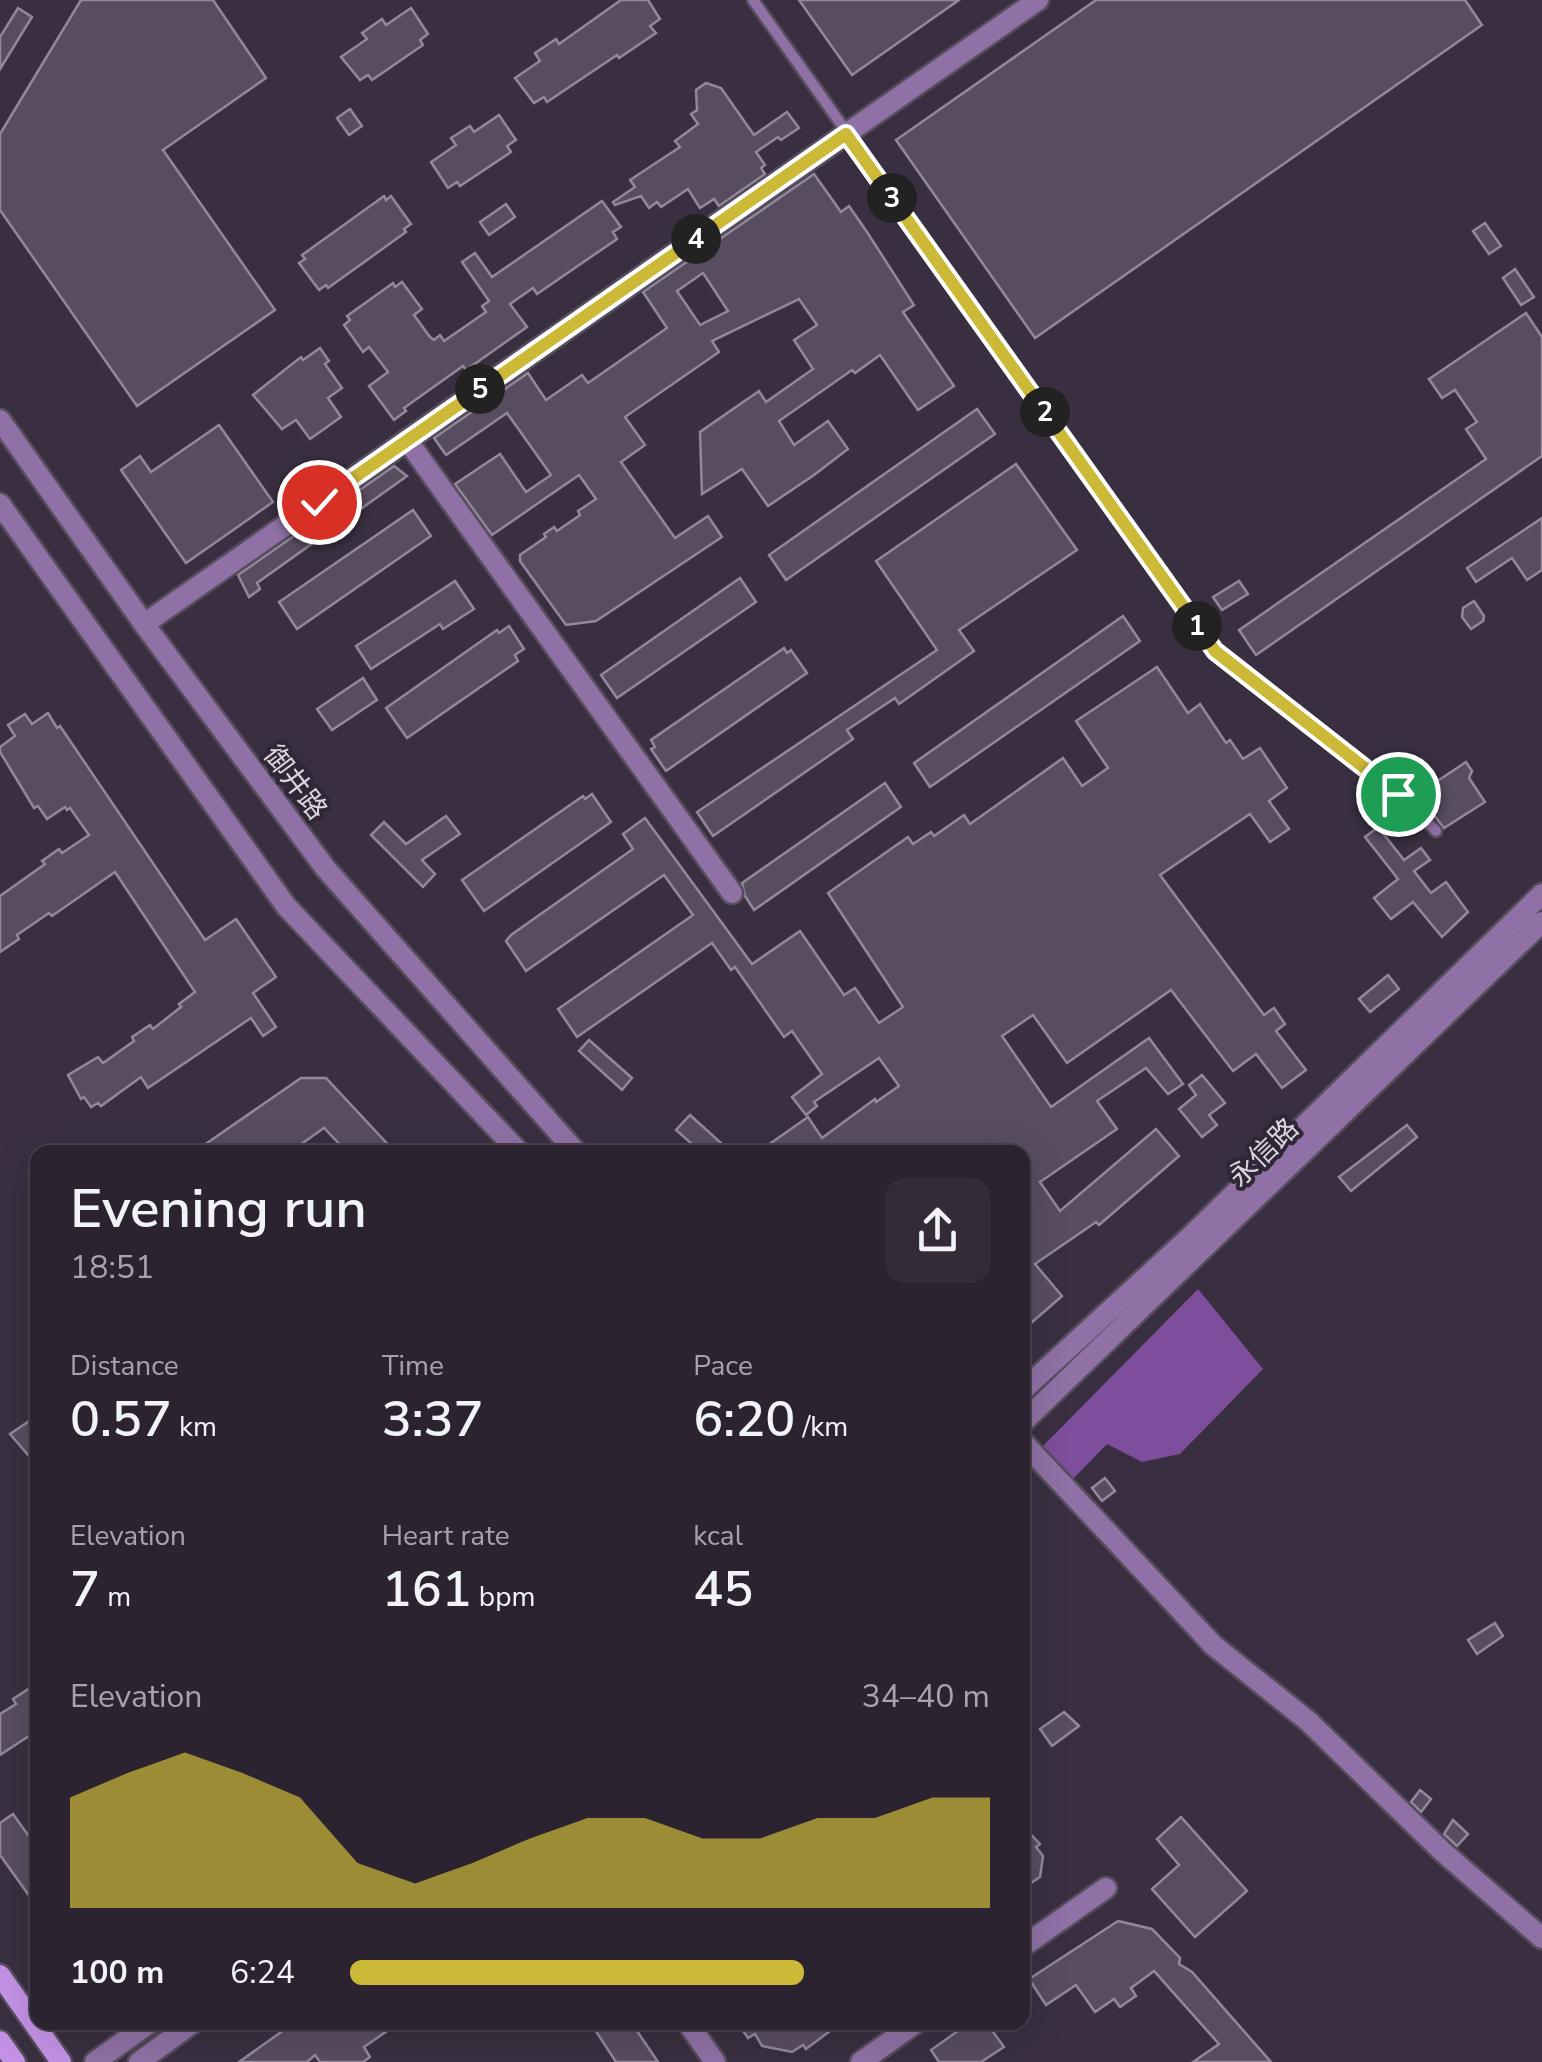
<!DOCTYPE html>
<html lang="en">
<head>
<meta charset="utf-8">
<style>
	:root { --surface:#2b2330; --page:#332b38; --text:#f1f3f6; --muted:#a6a4ab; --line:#47404c; --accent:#ccb938 }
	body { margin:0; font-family:"Nunito Sans","Noto Sans SC",sans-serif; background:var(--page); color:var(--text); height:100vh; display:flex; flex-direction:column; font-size:38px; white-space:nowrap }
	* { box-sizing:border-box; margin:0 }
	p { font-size:32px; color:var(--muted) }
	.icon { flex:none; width:55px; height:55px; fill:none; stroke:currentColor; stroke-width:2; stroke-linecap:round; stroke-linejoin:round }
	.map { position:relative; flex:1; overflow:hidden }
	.panel { position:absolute; left:30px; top:1145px; width:1000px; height:885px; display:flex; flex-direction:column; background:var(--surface); border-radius:20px; box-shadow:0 10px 40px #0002,0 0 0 2px var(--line) }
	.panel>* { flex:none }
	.pin { position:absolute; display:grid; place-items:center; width:85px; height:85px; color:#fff; margin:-42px; border:5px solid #fff; border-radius:50%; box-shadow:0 2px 10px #0007 }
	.km { position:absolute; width:50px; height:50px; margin:-25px; border-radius:50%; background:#222; color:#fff; font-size:28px; line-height:50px; text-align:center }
	.round { display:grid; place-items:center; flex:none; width:105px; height:105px; border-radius:20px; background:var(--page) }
	.overview { display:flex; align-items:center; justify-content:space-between; height:170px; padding:0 40px }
	h1 { font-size:55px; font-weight:600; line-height:75px }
	.stats { display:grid; grid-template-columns:repeat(3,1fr); gap:15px; height:170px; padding:10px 40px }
	.stats div { display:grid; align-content:center }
	.stats b { font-size:50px; font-weight:600 }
	.stats small { font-size:28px; font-weight:400 }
	.stats p { font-size:28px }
	.chart { height:280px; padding:20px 40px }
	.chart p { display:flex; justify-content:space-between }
	.chart svg { width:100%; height:180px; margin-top:10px; fill:var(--accent); opacity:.7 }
	ul { padding:0 40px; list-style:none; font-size:32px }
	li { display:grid; grid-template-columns:160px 120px 1fr; align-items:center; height:75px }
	li i { height:25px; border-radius:12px; background:var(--accent) }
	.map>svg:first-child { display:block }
	.forest { fill:#7d4e9b }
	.building { fill:#584d5f; stroke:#93889b; stroke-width:2.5; fill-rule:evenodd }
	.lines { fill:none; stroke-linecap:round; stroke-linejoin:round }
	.service-casing { stroke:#564d5d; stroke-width:15 }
	.minor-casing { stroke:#564d5d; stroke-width:25 }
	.tertiary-casing { stroke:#564d5d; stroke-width:25 }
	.secondary-casing { stroke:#564d5d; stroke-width:25 }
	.service { stroke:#8f71a5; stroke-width:10 }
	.minor { stroke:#8f71a5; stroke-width:20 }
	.tertiary { stroke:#8f71a5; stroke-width:20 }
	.secondary { stroke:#c392e5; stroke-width:20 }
	.route-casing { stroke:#fff; stroke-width:20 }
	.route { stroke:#ccb938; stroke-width:12 }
	.labels { text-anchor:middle; stroke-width:8; stroke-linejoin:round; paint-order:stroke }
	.street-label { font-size:28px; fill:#dbd5e0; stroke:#2f2636 }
</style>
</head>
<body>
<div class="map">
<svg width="1542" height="2062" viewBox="0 0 1542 2062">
	<rect width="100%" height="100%" fill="#392f40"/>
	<!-- forest -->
	<polygon class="forest" points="1198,1289 1263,1369 1180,1454 1142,1462 1107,1444 1072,1480 1040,1449"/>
	<!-- building -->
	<g class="building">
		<polygon points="81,0 213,0 266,78 163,150 275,310 137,406 0,210 0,134"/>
		<polygon points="621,0 648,0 660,19 650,26 656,33 619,58 617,55 547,102 544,97 534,103 515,78 540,61 535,53 556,39 559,44"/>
		<polygon points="799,0 959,0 852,75"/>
		<polygon points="1096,0 1465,0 1482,25 1035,338 896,140"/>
		<polygon points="18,8 32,17 0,69 0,37"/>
		<polygon points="411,8 428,34 420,40 423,45 372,80 368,75 360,80 341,57 367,39 362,33 382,19 386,25"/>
		<polygon points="706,83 721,88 754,135 787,112 799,128 781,140 778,137 756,152 765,165 761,168 765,174 719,206 714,199 700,208 688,189 661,207 657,202 649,208 641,196 615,205 613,202 635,187 630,180 680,147 675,141 698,124 691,114 697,110 696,90"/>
		<polygon points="350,109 362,126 349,135 337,118"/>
		<polygon points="499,115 516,140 507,146 511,152 460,186 457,182 448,188 431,162 456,145 451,138 470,126 474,132"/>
		<path d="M814,174L841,212L849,206L867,232L914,305L903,312L954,386L918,410L880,355L855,373L852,370L779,421L794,445L828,421L848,449L814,475L768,506L742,469L702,494L700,432L759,391L766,402L813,369L794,340L817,325L799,299L712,341L719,352L625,417L645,445L621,462L675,538L708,516L722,537L596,621L566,625L520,561V555L546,537L544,534L554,527L557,531L580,515L578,511L596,499L579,475L492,535L455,484L500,454L526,492L551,475L507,413L446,455L434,438L528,373L546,400L582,375L588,383L667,328L643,292ZM703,273L728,311L700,325L677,291Z"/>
		<polygon points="384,196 386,200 391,196 411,224 404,229 406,232 328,288 326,285 319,290 299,263 305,259 302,255"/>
		<polygon points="602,201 621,227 613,232 617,239 537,294 533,288 510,304 527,327 466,370 463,366 404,408 406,411 394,420 369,386 388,372 369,347 363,352 344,325 350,320 347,316 393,283 395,287 402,282 422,309 414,315 430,337 434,340 440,335 444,341 486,312 482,306 489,301 462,262 475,253 492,277"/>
		<polygon points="506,204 515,217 489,235 480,222"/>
		<polygon points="1485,223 1501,246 1489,254 1473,231"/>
		<polygon points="1515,269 1534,297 1521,305 1503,278"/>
		<polygon points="1526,313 1542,337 1542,456 1256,655 1239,630 1486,459 1466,429 1477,422 1455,390 1442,398 1429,379"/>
		<polygon points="320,348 329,361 325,364 342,388 328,398 341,417 310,439 296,420 282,429 253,395 301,357 303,360"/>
		<polygon points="977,409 995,434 786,580 769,555"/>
		<polygon points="219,425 273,502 186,563 121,470 140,456 151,472"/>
		<polygon points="1016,464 1077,550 959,630 974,651 899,704 895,698 847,730 853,739 713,836 697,812 937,650 876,561"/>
		<polygon points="394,466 407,476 257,583 260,589 249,597 238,575"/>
		<polygon points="413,510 431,536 297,629 279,602"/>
		<polygon points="1542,518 1542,570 1527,580 1512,558 1476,582 1467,568"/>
		<polygon points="740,578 756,602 617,698 601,675"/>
		<polygon points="455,581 474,609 443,629 440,624 371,669 356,646"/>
		<polygon points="1239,581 1248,594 1222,610 1213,597"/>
		<polygon points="1474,601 1484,616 1483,621 1471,629 1462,617 1463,608"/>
		<polygon points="1123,616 1140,641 930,787 914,763"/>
		<polygon points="509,626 524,649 515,655 518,661 407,738 386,708 497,630 499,633"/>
		<polygon points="784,648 787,653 791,650 807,673 666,771 651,749 655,747 651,740"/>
		<polygon points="1157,667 1188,713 1200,704 1226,743 1230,740 1243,759 1260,748 1287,788 1269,801 1289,829 1270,842 1250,814 1160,875 1264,1015 1274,1008 1285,1024 1276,1031 1306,1070 1282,1088 1256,1054 1233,1071 1171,990 1067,1063 1033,1015 1002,1036 1051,1107 1149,1038 1183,1084 1168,1094 1146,1068 1097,1101 1117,1129 1040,1182 1060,1211 1156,1129 1179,1156 1099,1225 1096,1222 1035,1264 1062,1296 1022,1331 1022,1152 758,1152 808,1117 822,1138 875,1099 876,1102 899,1086 879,1058 814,1102 817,1106 806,1115 792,1097 822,1074 792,1031 784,1037 735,967 731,970 712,943 577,1037 558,1009 693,915 664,875 526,971 506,941 511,935 633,849 623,834 645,818 752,964 800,931 844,995 855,988 879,1023 903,1007 828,893 908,837 913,844 931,832 934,836 964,815 970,824 1063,758 1082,786 1108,768 1076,721"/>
		<polygon points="363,678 377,700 332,730 317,709"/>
		<polygon points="48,713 57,728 60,726 205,940 236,919 276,977 253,993 276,1027 263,1036 251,1018 148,1088 141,1077 101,1106 98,1103 91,1107 84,1097 81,1099 68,1075 98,1057 103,1063 134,1041 132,1037 150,1025 153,1029 181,1007 179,1004 195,992 115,872 52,916 49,913 17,935 19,939 0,952 0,896 45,864 42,861 59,849 62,853 89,835 70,808 67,810 65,807 47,819 38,806 34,808 0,752 0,747 15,736 8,725 25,714 32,724"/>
		<polygon points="1466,762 1472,771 1469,778 1485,802 1444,828 1418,794"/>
		<polygon points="885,783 901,807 754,910 745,896 742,883"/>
		<polygon points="592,794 611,822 484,911 462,880 583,796 585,799"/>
		<polygon points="446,816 460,834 422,860 435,874 423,887 371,835 384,822 406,844"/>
		<polygon points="1378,827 1404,860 1421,848 1430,860 1414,871 1431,893 1446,882 1468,912 1442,937 1413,902 1391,919 1374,898 1398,879 1365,837"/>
		<polygon points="1388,975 1399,989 1370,1012 1359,999"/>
		<polygon points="589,1040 632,1078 622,1090 579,1051"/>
		<polygon points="1202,1075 1225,1103 1209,1115 1217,1125 1202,1137 1179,1109 1196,1095 1189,1085"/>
		<polygon points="301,1078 326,1078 395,1152 347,1152 324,1128 290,1152 194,1152"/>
		<polygon points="690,1115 731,1152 701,1152 676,1130"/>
		<polygon points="1407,1125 1417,1137 1351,1191 1339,1177"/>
		<polygon points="38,1415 38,1449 28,1455 10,1434"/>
		<polygon points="1105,1478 1115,1491 1102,1501 1092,1488"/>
		<polygon points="1495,1623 1503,1636 1477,1654 1468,1640"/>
		<polygon points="30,1688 38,1698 38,1730 0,1755 0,1714 16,1704 13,1699"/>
		<polygon points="1064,1712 1079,1726 1052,1746 1040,1729"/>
		<polygon points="1420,1790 1431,1799 1421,1812 1411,1802"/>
		<polygon points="13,1814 38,1849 38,1908 0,1855 0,1823"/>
		<polygon points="1181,1817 1247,1891 1195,1937 1152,1889 1179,1865 1157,1839"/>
		<polygon points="1453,1820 1468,1834 1457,1846 1444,1834"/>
		<polygon points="1022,1825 1040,1844 1036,1847 1043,1856 1040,1877 1022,1889"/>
		<polygon points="1118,1921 1152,1929 1180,1958 1179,1964 1192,1972 1271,2062 1193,2062 1219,2044 1154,1971 1131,1988 1136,1996 1120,2007 1114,1999 1095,2012 1076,1985 1046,2005 1029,1979"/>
		<polygon points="295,2022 400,2022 364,2047 370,2057 363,2062 320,2062 315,2055 307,2062 239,2062"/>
		<polygon points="590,2022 631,2022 658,2062 616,2062"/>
		<polygon points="737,2022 842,2022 806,2049 803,2045 792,2052 762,2046 755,2034 748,2038"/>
		<polygon points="981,2022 986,2022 1004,2047 981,2062 939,2062 931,2050 965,2026 968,2031"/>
	</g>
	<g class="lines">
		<!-- service casing -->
		<g class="service-casing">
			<polyline id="service" points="753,0 1215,651 1398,794 1436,831"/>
		</g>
		<!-- minor casing -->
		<g class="minor-casing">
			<g id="minor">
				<polyline points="407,440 732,893"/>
				<polyline points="144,624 1038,0"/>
				<polyline points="1022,1441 1213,1645 1308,1721 1443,1852 1542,1938"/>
				<polyline points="1022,1947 1106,1888"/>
				<polyline points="687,2022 715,2062"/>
				<polyline points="861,2062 917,2022"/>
			</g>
		</g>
		<!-- tertiary casing -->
		<g class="tertiary-casing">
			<g id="tertiary">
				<polyline points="0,420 144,624 326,869 576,1152"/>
				<polyline points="0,504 286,906 519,1152"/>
				<polyline points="1022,1391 1193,1234 1542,894"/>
				<polyline points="1022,1423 1542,922"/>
				<polyline points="95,2062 151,2022"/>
				<polyline points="139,2062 194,2022"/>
			</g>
		</g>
		<!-- secondary casing -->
		<g class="secondary-casing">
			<g id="secondary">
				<polyline points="0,1975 61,2062"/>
				<polyline points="0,2041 15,2062"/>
			</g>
		</g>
		<!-- service -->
		<use href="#service" class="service"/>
		<!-- minor -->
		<use href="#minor" class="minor"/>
		<!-- tertiary -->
		<use href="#tertiary" class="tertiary"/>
		<!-- secondary -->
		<use href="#secondary" class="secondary"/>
	</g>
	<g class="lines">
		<!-- route casing -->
		<g class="route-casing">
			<polyline id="route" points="319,502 846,134 1215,651 1398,794"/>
		</g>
		<!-- route -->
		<use href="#route" class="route"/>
	</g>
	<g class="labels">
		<!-- street labels -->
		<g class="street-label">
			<text transform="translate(296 782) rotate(53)" y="10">御井路</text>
			<text transform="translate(1263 1152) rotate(-44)" y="10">永信路</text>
		</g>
	</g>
</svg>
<div class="pin" style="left:1398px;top:794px;background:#1e9e55"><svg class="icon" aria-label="arrive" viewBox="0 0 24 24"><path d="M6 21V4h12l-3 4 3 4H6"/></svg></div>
<div class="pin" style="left:319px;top:502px;background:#d93025"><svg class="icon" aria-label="check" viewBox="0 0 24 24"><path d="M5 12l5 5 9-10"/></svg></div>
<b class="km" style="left:1197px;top:626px">1</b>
<b class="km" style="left:1045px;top:412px">2</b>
<b class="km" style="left:892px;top:198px">3</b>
<b class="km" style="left:696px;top:239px">4</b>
<b class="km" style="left:480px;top:389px">5</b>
<section class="panel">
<div class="overview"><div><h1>Evening run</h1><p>18:51</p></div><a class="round"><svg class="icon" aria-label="share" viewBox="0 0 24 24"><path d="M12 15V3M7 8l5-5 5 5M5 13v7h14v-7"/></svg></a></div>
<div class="stats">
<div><p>Distance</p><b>0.57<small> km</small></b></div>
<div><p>Time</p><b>3:37</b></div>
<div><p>Pace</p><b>6:20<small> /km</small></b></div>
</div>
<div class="stats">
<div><p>Elevation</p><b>7<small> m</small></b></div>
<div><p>Heart rate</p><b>161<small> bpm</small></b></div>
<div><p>kcal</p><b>45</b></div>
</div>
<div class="chart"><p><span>Elevation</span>34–40 m</p>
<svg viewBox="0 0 160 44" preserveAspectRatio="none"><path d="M0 44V17L10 11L20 6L30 11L40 17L50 33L60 38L70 33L80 27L90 22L100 22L110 27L120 27L130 22L140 22L150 17L160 17V44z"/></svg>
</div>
<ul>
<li><b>100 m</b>6:24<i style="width:71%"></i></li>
</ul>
</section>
</div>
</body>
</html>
